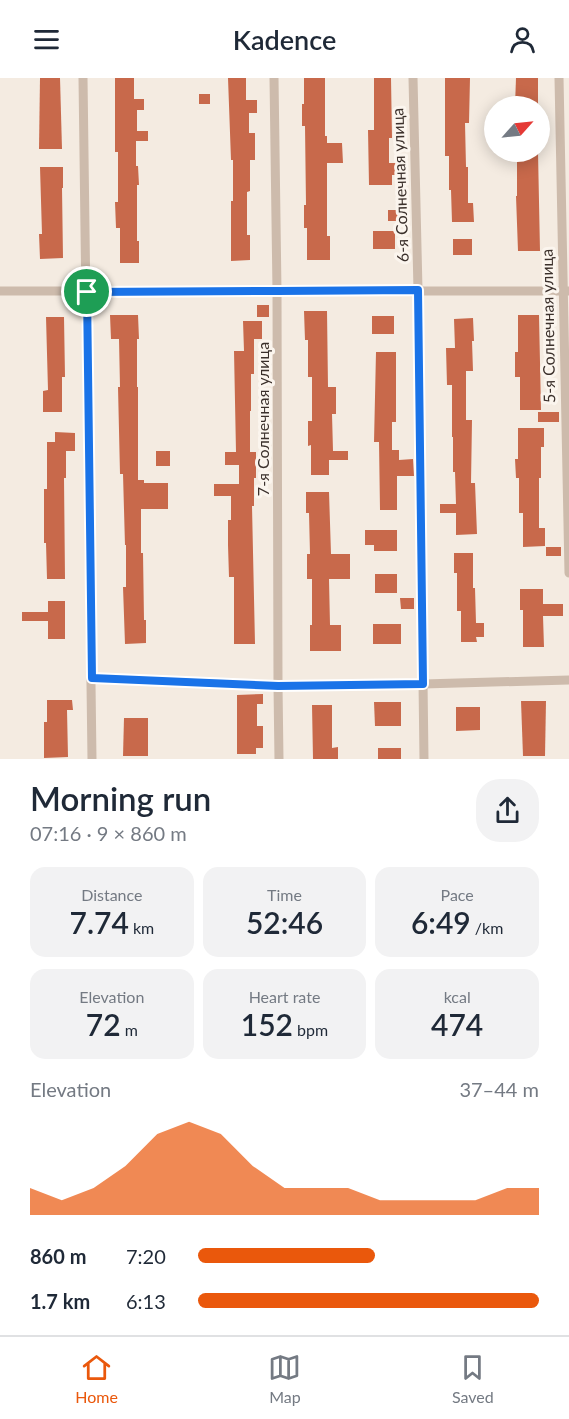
<!DOCTYPE html>
<html lang="en">
<head>
<meta charset="utf-8">
<style>
	:root { --surface:#fff; --page:#f2f2f3; --text:#1f2937; --muted:#747a83; --line:#e0e1e3; --accent:#ea580c }
	body { margin:0; font-family:Lato,sans-serif; background:var(--page); color:var(--text); height:100vh; display:flex; flex-direction:column; font-size:22px; white-space:nowrap }
	* { box-sizing:border-box; margin:0 }
	p { font-size:20px; color:var(--muted) }
	.icon { flex:none; width:33px; height:33px; fill:none; stroke:currentColor; stroke-width:2; stroke-linecap:round; stroke-linejoin:round }
	.map { position:relative; height:681px; overflow:hidden }
	.sheet { display:flex; flex-direction:column; background:var(--surface); flex:1 }
	.sheet>* { flex:none }
	.needle { width:39px; rotate:63deg }
	.controls { position:absolute; left:484px; top:18px; display:grid; gap:12px }
	.controls a { display:grid; place-items:center; width:66px; height:66px; border-radius:50%; background:var(--surface); box-shadow:0 3px 15px #0003; font-size:30px }
	.pin { position:absolute; display:grid; place-items:center; width:51px; height:51px; color:#fff; margin:-26px; border:3px solid #fff; border-radius:50%; box-shadow:0 2px 6px #0007 }
	.round { display:grid; place-items:center; flex:none; width:63px; height:63px; border-radius:24px; background:var(--page) }
	.headline { display:flex; align-items:center; justify-content:space-between; height:102px; padding:0 30px }
	h1 { font-size:33px; font-weight:600; line-height:45px }
	.stats { display:grid; grid-template-columns:repeat(3,1fr); gap:9px; height:102px; padding:6px 30px }
	.stats div { display:grid; align-content:center; border-radius:15px; background:var(--page); text-align:center }
	.stats b { font-size:30px; font-weight:600 }
	.stats small { font-size:16px; font-weight:400 }
	.stats p { font-size:16px }
	.chart { height:168px; padding:12px 30px }
	.chart p { display:flex; justify-content:space-between }
	.chart svg { width:100%; height:108px; margin-top:6px; fill:var(--accent); opacity:.7 }
	ul { padding:0 30px; list-style:none; font-size:20px }
	li { display:grid; grid-template-columns:96px 72px 1fr; align-items:center; height:45px }
	li i { height:15px; border-radius:8px; background:var(--accent) }
	header { display:flex; justify-content:space-between; align-items:center; height:78px; padding:0 30px; background:var(--surface); font-size:27px; font-weight:600 }
	.dock { display:flex; justify-content:space-around; align-items:center; height:84px; border-top:2px solid var(--line); background:var(--surface); font-size:16px; color:var(--muted) }
	.dock a { display:grid; justify-items:center; gap:3px }
	.dock .on { color:var(--accent) }
	.map>svg:first-child { display:block }
	.building { fill:#c8694b }
	.lines { fill:none; stroke-linecap:round; stroke-linejoin:round }
	.minor { stroke:#cdbbac; stroke-width:9 }
	.route-casing { stroke:#fff; stroke-width:12 }
	.route { stroke:#1a73e8; stroke-width:8 }
	.labels { text-anchor:middle; stroke-width:6; stroke-linejoin:round; paint-order:stroke }
	.street-label { font-size:16px; fill:#3b302b; stroke:#fbf5ee }
</style>
</head>
<body>
<header><svg class="icon" aria-label="menu" viewBox="0 0 24 24"><path d="M4 6h16M4 12h16M4 18h16"/></svg>Kadence<svg class="icon" aria-label="person" viewBox="0 0 24 24"><circle cx="12" cy="8" r="4"/><path d="M4 21q1-7 8-7t8 7"/></svg></header>
<div class="map">
<svg width="569" height="681" viewBox="0 0 569 681">
	<rect width="100%" height="100%" fill="#f4ebe1"/>
	<!-- building -->
	<g class="building">
		<polygon points="40,0 60,0 62,71 39,71"/>
		<polygon points="115,0 134,0 134,21 144,21 144,32 137,32 137,53 148,53 148,63 136,63 136,88 138,88 139,107 137,107 137,163 139,163 139,185 120,185 120,150 116,150 115,124 118,124 118,74 115,74"/>
		<polygon points="228,0 246,0 246,22 257,22 257,35 249,35 249,55 255,55 255,82 250,82 250,113 247,114 247,157 250,157 250,182 231,183 231,123 233,123 233,82 231,82"/>
		<polygon points="304,0 325,0 325,58 327,58 327,65 342,65 343,85 327,85 327,158 330,158 330,182 307,182 307,150 304,150 304,127 306,127 305,48 302,48 302,26 304,26"/>
		<polygon points="374,0 391,0 392,60 389,60 389,85 406,85 406,97 392,97 392,107 369,107 368,52 374,52"/>
		<polygon points="445,0 470,0 469,45 465,45 466,89 468,89 468,125 473,125 474,144 452,144 451,112 449,112 449,78 445,78"/>
		<polygon points="516,0 538,0 538,28 515,28"/>
		<rect x="199" y="16" width="11" height="10"/>
		<polygon points="517,74 538,74 540,173 518,173 516,118 517,118"/>
		<polygon points="40,89 63,89 63,110 62,110 63,180 40,181 39,156 42,156"/>
		<polygon points="388,132 400,132 401,143 388,143"/>
		<rect x="373" y="153" width="22" height="18"/>
		<rect x="453" y="161" width="19" height="16"/>
		<rect x="257" y="227" width="12" height="12"/>
		<polygon points="304,233 327,233 328,309 336,309 336,336 332,336 333,373 348,373 348,382 329,382 329,397 311,397 311,367 308,368 308,343 312,343 312,299 308,299 308,262 305,262"/>
		<polygon points="110,237 138,237 139,261 137,261 137,309 138,309 138,402 144,402 144,405 168,405 168,431 141,431 141,475 143,475 144,542 146,542 146,565 125,566 123,509 126,509 126,467 125,467 123,396 120,396 118,309 120,309 119,261 111,261"/>
		<polygon points="518,237 539,237 541,332 520,332 520,299 515,299 515,274 518,274"/>
		<rect x="372" y="238" width="22" height="18"/>
		<polygon points="46,239 64,239 65,299 62,299 62,334 43,334 43,313 48,312"/>
		<polygon points="473,240 474,263 472,263 473,293 466,293 466,342 472,342 471,405 475,405 477,456 456,457 456,435 440,435 440,426 456,426 455,394 453,394 453,359 452,359 452,307 447,307 446,270 455,270 454,241"/>
		<polygon points="243,243 262,243 262,261 254,261 254,296 251,296 251,333 250,333 250,374 256,374 256,400 254,400 254,428 252,428 255,566 234,566 234,499 229,499 228,467 228,442 231,442 231,418 214,418 214,406 239,406 239,387 225,387 225,374 236,374 234,273 244,273"/>
		<polygon points="376,274 396,274 396,344 392,344 392,372 399,372 399,382 413,381 414,398 397,398 397,432 380,432 379,364 374,364"/>
		<rect x="538" y="334" width="21" height="10"/>
		<polygon points="518,350 544,350 544,369 541,369 541,400 539,400 539,450 545,450 545,468 523,469 523,435 519,435 519,400 516,400 515,381 518,381"/>
		<polygon points="55,354 75,355 75,373 66,373 66,400 64,400 65,501 47,501 46,465 44,465 44,411 47,411 47,364 55,364"/>
		<rect x="156" y="373" width="14" height="15"/>
		<polygon points="306,414 329,414 331,476 350,476 350,501 329,501 330,547 341,547 341,573 310,573 310,547 312,547 312,501 307,501 307,476 310,476 309,435 306,435"/>
		<polygon points="365,452 397,452 397,473 374,473 374,467 365,467"/>
		<rect x="546" y="469" width="15" height="9"/>
		<polygon points="454,475 473,475 473,510 475,510 476,545 484,545 484,559 476,559 477,564 461,564 461,533 457,533 457,495 454,495"/>
		<rect x="375" y="496" width="22" height="19"/>
		<polygon points="520,511 543,511 543,526 563,526 563,538 543,538 544,569 523,569 523,532 520,532"/>
		<polygon points="400,520 414,520 414,531 401,531"/>
		<polygon points="48,523 65,523 65,561 48,561 48,543 22,543 22,534 48,534"/>
		<rect x="373" y="546" width="28" height="20"/>
		<polygon points="263,616 263,626 257,626 257,648 263,648 263,670 256,670 256,676 237,676 237,617"/>
		<polygon points="47,622 72,622 73,632 67,632 68,679 44,680 44,644 47,644"/>
		<polygon points="521,623 546,623 545,678 523,678"/>
		<polygon points="374,624 401,624 401,648 375,648"/>
		<polygon points="312,627 332,627 332,670 338,669 338,681 313,681"/>
		<polygon points="456,629 480,629 480,652 456,653"/>
		<polygon points="124,640 148,640 148,678 123,678"/>
		<rect x="378" y="670" width="23" height="11"/>
	</g>
	<g class="lines">
		<!-- minor -->
		<g class="minor">
			<polyline points="83,0 92,681"/>
			<polyline points="274,0 277,213 278,608 279,681"/>
			<polyline points="413,0 418,212 424,681"/>
			<polyline points="559,0 569,495"/>
			<polyline points="0,213 569,213"/>
			<polyline points="91,600 278,608 423,606 569,602"/>
		</g>
	</g>
	<g class="lines">
		<!-- route casing -->
		<g class="route-casing">
			<polygon id="route" points="418,212 423,606 278,608 92,600 87,214 277,213"/>
		</g>
		<!-- route -->
		<use href="#route" class="route"/>
	</g>
	<g class="labels">
		<!-- street labels -->
		<g class="street-label">
			<text transform="translate(400 107) rotate(-92)" y="6">6-я Солнечная улица</text>
			<text transform="translate(548 248) rotate(-91)" y="6">5-я Солнечная улица</text>
			<text transform="translate(263 341) rotate(-90)" y="6">7-я Солнечная улица</text>
		</g>
	</g>
</svg>
<div class="controls">
<a><svg class="needle" viewBox="-14 -14 28 28"><path d="M0-13l5 13h-10z" fill="#e53935"/><path d="M0 13l5-13h-10z" fill="#747a83"/></svg></a>
</div>
<div class="pin" style="left:87px;top:214px;background:#1e9e55"><svg class="icon" aria-label="arrive" viewBox="0 0 24 24"><path d="M6 21V4h12l-3 4 3 4H6"/></svg></div>
</div>
<section class="sheet">
<div class="headline"><div><h1>Morning run</h1><p>07:16 · 9 × 860 m</p></div><a class="round"><svg class="icon" aria-label="share" viewBox="0 0 24 24"><path d="M12 15V3M7 8l5-5 5 5M5 13v7h14v-7"/></svg></a></div>
<div class="stats">
<div><p>Distance</p><b>7.74<small> km</small></b></div>
<div><p>Time</p><b>52:46</b></div>
<div><p>Pace</p><b>6:49<small> /km</small></b></div>
</div>
<div class="stats">
<div><p>Elevation</p><b>72<small> m</small></b></div>
<div><p>Heart rate</p><b>152<small> bpm</small></b></div>
<div><p>kcal</p><b>474</b></div>
</div>
<div class="chart"><p><span>Elevation</span>37–44 m</p>
<svg viewBox="0 0 160 44" preserveAspectRatio="none"><path d="M0 44V33L10 38L20 33L30 24L40 11L50 6L60 11L70 24L80 33L90 33L100 33L110 38L120 38L130 38L140 38L150 33L160 33V44z"/></svg>
</div>
<ul>
<li><b>860 m</b>7:20<i style="width:52%"></i></li>
<li><b>1.7 km</b>6:13<i style="width:100%"></i></li>
</ul>
</section>
<nav class="dock">
<a class="on"><svg class="icon" aria-label="home" viewBox="0 0 24 24"><path d="M3 11l9-7 9 7M6 9v11h12V9"/></svg>Home</a>
<a><svg class="icon" aria-label="map" viewBox="0 0 24 24"><path d="M3 6l6-2 6 2 6-2v14l-6 2-6-2-6 2zM9 4v14M15 6v14"/></svg>Map</a>
<a><svg class="icon" aria-label="saved" viewBox="0 0 24 24"><path d="M7 4h10v16l-5-4-5 4z"/></svg>Saved</a>
</nav>
</body>
</html>
